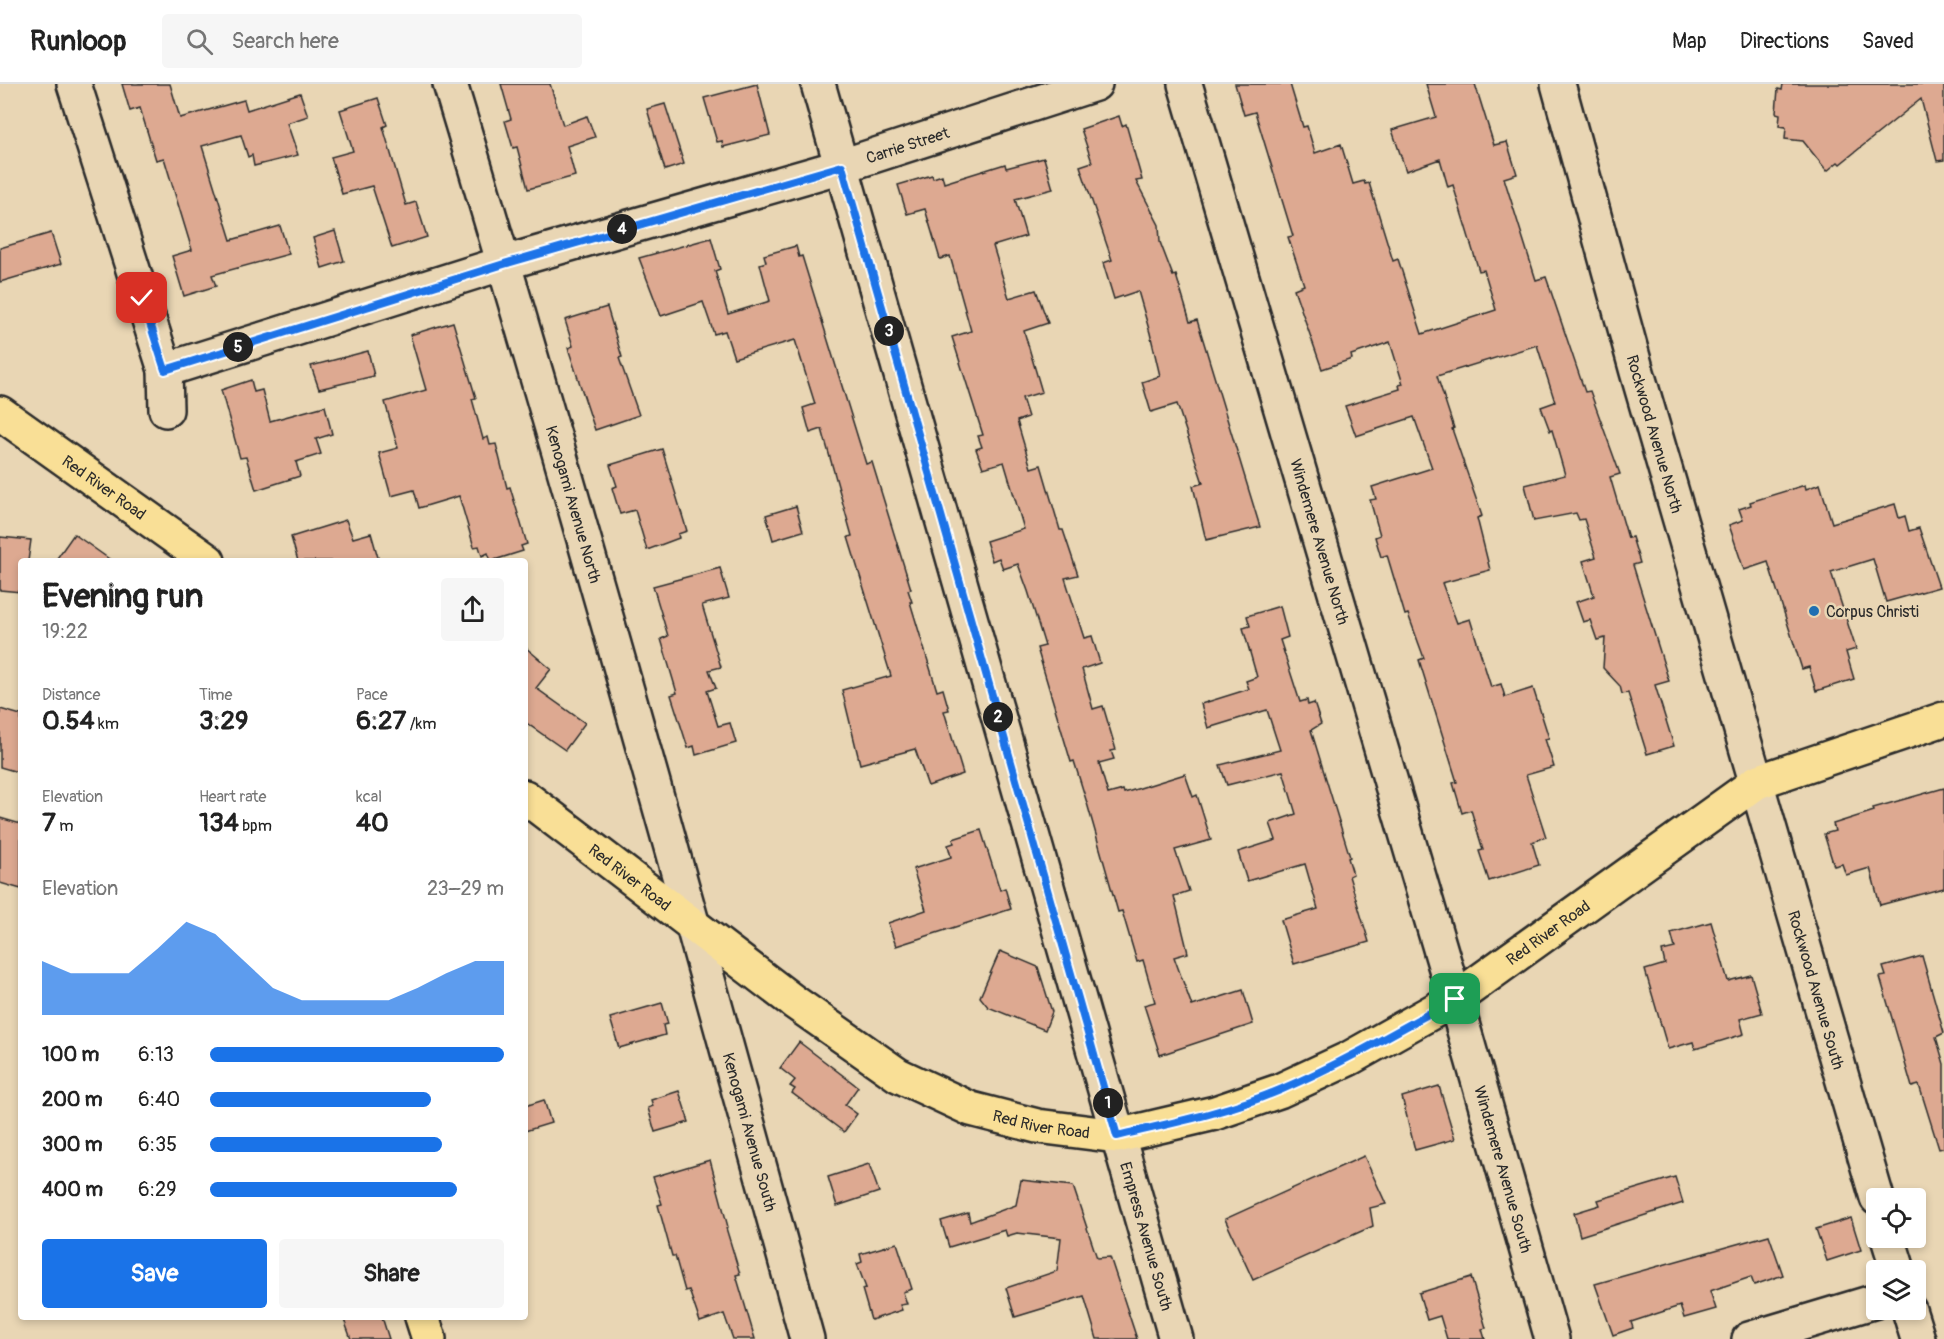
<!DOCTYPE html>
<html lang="en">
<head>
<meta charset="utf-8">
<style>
	:root { --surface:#fff; --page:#f6f6f6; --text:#222; --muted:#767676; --line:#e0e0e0; --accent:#1a73e8 }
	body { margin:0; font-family:Pangolin,sans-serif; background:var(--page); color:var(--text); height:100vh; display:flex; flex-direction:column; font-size:22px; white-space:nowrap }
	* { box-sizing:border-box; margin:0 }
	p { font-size:20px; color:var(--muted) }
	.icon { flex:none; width:33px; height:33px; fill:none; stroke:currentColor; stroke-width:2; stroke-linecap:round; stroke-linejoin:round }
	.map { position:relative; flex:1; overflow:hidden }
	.side { position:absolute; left:18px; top:474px; width:510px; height:762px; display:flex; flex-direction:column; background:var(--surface); border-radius:6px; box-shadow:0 3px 9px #0003 }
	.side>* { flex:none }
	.tools { position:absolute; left:1866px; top:1104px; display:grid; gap:12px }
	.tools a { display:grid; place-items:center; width:60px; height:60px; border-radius:6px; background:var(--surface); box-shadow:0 3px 9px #0003; font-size:30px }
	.pin { position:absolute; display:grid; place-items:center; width:51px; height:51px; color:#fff; margin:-26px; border-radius:12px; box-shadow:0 3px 9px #0006 }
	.km { position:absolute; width:30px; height:30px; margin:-15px; border-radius:50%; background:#222; color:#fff; font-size:16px; line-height:30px; text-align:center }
	.round { display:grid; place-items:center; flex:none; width:63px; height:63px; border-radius:6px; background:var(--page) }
	.head { display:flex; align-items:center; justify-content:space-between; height:102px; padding:0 24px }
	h1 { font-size:33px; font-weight:700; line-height:45px }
	.metrics { display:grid; grid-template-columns:repeat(3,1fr); gap:9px; height:102px; padding:6px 24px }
	.metrics div { display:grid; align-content:center }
	.metrics b { font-size:26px; font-weight:700 }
	.metrics small { font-size:16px; font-weight:400 }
	.metrics p { font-size:16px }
	.chart { height:168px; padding:12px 24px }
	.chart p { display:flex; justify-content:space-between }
	.chart svg { width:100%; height:108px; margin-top:6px; fill:var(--accent); opacity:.7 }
	.button { display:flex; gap:12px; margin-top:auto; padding:12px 24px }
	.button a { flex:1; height:69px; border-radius:6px; background:var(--accent); color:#fff; font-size:24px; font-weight:700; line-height:69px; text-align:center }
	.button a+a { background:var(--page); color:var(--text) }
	ul { padding:0 24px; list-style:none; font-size:20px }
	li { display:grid; grid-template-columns:96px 72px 1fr; align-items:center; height:45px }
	li i { height:15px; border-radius:8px; background:var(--accent) }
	header { display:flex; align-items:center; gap:36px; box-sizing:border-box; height:84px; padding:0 30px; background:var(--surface); border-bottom:2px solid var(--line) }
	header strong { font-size:28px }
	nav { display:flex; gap:33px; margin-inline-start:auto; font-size:21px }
	.search { width:420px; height:54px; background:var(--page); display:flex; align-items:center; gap:15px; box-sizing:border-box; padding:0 21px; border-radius:6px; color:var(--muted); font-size:22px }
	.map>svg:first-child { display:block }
	.building { fill:#dda991; stroke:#2b2b2b; stroke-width:1.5 }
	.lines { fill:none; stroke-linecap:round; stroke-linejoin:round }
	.minor-casing { stroke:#2b2b2b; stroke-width:38 }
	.major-casing { stroke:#2b2b2b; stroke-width:38 }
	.minor { stroke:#e9d6b4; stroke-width:33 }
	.major { stroke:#f9df96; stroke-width:33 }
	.route-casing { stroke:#fff; stroke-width:12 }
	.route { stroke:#1a73e8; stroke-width:8 }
	.poi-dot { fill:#1f6fb2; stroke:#e9d6b4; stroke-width:2 }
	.labels { text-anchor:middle; stroke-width:5; stroke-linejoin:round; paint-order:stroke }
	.street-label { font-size:16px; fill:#2b2b2b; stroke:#e9d6b4 }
	.poi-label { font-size:16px; fill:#2b2b2b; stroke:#e9d6b4; text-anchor:start }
</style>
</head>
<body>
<header>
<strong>Runloop</strong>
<div class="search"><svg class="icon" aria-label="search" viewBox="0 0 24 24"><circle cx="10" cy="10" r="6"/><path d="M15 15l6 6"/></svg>Search here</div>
<nav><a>Map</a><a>Directions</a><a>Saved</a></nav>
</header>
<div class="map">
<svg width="1944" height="1255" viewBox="0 0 1944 1255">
	<rect width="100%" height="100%" fill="#e9d6b4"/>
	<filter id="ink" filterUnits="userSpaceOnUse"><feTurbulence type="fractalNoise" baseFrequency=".0167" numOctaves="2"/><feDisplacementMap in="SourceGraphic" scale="12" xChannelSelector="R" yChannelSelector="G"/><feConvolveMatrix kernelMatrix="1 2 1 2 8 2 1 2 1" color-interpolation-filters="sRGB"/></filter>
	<g filter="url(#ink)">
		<!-- building -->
		<g class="building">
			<polygon points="122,0 170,0 180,34 244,16 247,26 300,9 308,32 287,39 298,71 254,82 252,71 248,73 241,51 202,62 231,156 280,142 289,170 212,191 216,202 184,212 172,172 192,166 164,74 156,76 140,24 130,27"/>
			<polygon points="501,0 550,0 563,41 587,32 595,53 567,62 575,92 528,105 517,63 513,64 505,37 511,35"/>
			<polygon points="757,0 770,51 723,63 722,57 717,58 704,14"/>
			<polygon points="1235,0 1290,0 1303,43 1307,42 1315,69 1341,60 1353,100 1364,97 1365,100 1369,99 1393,177 1398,175 1422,250 1496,226 1484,186 1479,187 1453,101 1448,103 1440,75 1406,87 1392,46 1436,33 1426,0 1475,0 1494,61 1507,58 1517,90 1504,94 1536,196 1546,193 1585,308 1590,307 1620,390 1610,393 1628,454 1632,453 1640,479 1633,481 1669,597 1655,601 1674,662 1647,670 1628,609 1622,610 1620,602 1603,584 1605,554 1597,556 1590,536 1583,538 1576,518 1594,512 1583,477 1596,473 1584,435 1579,436 1576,429 1534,437 1525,401 1565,391 1552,346 1550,347 1541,323 1555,318 1537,261 1437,292 1454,344 1452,345 1482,432 1477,434 1490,486 1442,499 1457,539 1470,535 1491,603 1501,600 1505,613 1533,604 1549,654 1545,655 1554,683 1526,691 1546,753 1532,758 1539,781 1489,797 1479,767 1483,766 1471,726 1462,729 1453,699 1457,698 1419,576 1424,574 1408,530 1405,531 1387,471 1381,473 1375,453 1380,451 1370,416 1376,415 1372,403 1432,384 1414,333 1356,352 1345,322 1400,305 1399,301 1403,300 1390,258 1351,271 1352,275 1322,285 1294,205 1304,201 1288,153 1293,152 1255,28 1244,31"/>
			<polygon points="1783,0 1944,0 1944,76 1937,77 1921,15 1840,80 1838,78 1827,87 1803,57 1785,55 1786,43 1779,42 1780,30 1776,29 1778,5 1782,6"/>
			<polygon points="378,14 387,41 383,43 406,121 416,118 427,153 392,164 372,102 342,110 331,73 353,67 340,26"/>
			<polygon points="665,20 684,80 665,86 647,25"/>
			<polygon points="1119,32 1122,42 1126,40 1142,96 1136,97 1159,141 1160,158 1173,192 1176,191 1190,238 1197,236 1260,443 1206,456 1193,402 1203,399 1177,320 1151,328 1142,298 1160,292 1150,249 1138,207 1114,215 1103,179 1112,176 1080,82 1092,78 1081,45"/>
			<polygon points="1044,74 1053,105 1015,115 1026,152 993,162 1009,214 1036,206 1048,239 1024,247 1042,308 1022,314 1028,333 1017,337 1031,384 1041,381 1060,446 1063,446 1078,491 1065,494 1084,554 1092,552 1100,579 1082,585 1093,625 1103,622 1116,666 1111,667 1114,675 1099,679 1108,710 1123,706 1124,709 1185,690 1193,713 1197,711 1211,756 1175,766 1189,807 1174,812 1188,869 1174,873 1192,922 1243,906 1253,940 1160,971 1144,921 1155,918 1143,876 1137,878 1122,827 1118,828 1087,719 1074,677 1071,678 1037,564 1045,562 1028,507 1018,480 1003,485 999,474 992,477 986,457 1024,445 1004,378 983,384 976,365 982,363 978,352 983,351 952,253 971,247 950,172 940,175 925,125 907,130 898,101 932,91 933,94 942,91 944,99 1005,80 1006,84"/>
			<polygon points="335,147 344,177 322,184 313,154"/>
			<polygon points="51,149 61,180 0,198 0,164"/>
			<polygon points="711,154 720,185 715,187 728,230 770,217 760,180 766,178 764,171 796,162 799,173 802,172 866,380 872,378 911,505 908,506 912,518 910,518 937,607 943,605 949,626 944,627 963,690 928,702 915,665 860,680 842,606 891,592 848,453 852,452 822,345 810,349 803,324 815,320 795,256 734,274 725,247 714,250 703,218 661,232 639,174"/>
			<polygon points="607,223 622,273 619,274 639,331 595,346 568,264 573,262 565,236"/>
			<polygon points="453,238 476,314 472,315 483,355 488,353 490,361 496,360 507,404 510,403 527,460 521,462 523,467 491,477 488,469 482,472 479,462 474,463 459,412 419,424 414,406 391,412 379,369 398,364 385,318 426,306 410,251"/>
			<polygon points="368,267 374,292 319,305 311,282"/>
			<polygon points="251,296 254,308 262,306 270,337 325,322 332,350 316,355 321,370 296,378 300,392 256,406 246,373 240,374 221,306"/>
			<polygon points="662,365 687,447 678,450 679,454 647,466 635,426 620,430 612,404 617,402 610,381"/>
			<polygon points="1820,400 1832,439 1895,420 1899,434 1905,432 1909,447 1919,444 1939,503 1886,518 1873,475 1831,488 1856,565 1846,568 1854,595 1816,607 1809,583 1802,585 1768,478 1744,486 1729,441 1743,436 1739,425 1751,421 1750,418 1805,401 1806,405"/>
			<polygon points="796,422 803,447 773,456 766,431"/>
			<polygon points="346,436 353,454 371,449 379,477 298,477 291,453"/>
			<polygon points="74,450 112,477 55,477"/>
			<polygon points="0,453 31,456 28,477 21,477 21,508 0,506"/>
			<polygon points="720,484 729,514 702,521 721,583 709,586 716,604 707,607 718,642 730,639 736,659 696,671 694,662 688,664 671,611 677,609 661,555 668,552 653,502"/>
			<polygon points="1280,522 1288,553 1280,556 1300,618 1307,616 1308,621 1314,619 1321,640 1311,646 1350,773 1348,774 1353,790 1349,792 1369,858 1294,880 1281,836 1318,825 1305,780 1247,797 1238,768 1276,756 1270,739 1296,730 1283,687 1227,701 1220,681 1280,666 1267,626 1208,644 1201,620 1249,605 1246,597 1257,593 1243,544 1250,542 1247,532"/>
			<polygon points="525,563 551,585 536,604 585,639 565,666 525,638"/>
			<polygon points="0,625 21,631 21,689 0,683"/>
			<polygon points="1944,704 1944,804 1880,821 1870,784 1846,791 1842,780 1834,782 1824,750 1835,747 1833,740 1874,727 1873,724"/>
			<polygon points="0,734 21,740 21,805 0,799"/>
			<polygon points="981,746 1000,806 1005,804 1011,825 896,862 888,839 926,826 913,785 951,773 948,761 954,759 953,755"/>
			<polygon points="1711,838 1728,897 1751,891 1762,929 1740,935 1744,950 1695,965 1693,958 1668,965 1645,886 1665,880 1662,867 1675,864 1671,849"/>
			<polygon points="1000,867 1038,883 1052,928 1045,946 988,923 980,913"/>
			<polygon points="1922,872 1944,949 1936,953 1944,980 1944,1064 1939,1065 1919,1001 1912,1003 1880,893 1886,892 1883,883"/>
			<polygon points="662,919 668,940 663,941 665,951 619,964 610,934"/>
			<polygon points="799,958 858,1003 845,1021 857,1030 844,1048 792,1009 795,1005 790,1002 795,996 780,984"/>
			<polygon points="1439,1002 1455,1055 1415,1066 1402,1013"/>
			<polygon points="679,1007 689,1038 655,1048 648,1024 653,1022 651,1016"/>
			<polygon points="544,1016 551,1039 525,1047 525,1022"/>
			<polygon points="1364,1072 1386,1120 1370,1124 1373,1142 1253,1196 1225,1135"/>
			<polygon points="710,1076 728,1143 726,1144 740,1190 736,1191 755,1255 733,1255 724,1230 700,1238 689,1206 685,1207 675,1172 672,1172 658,1121 662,1120 653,1093"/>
			<polygon points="869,1080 879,1108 837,1122 828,1093"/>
			<polygon points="1675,1093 1683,1119 1580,1152 1574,1129 1600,1121 1598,1116"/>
			<polygon points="1021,1096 1073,1102 1097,1174 1110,1173 1137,1255 1097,1255 1084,1212 1015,1233 1006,1204 1057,1187 1061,1154 1017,1149 1007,1152 1005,1146 949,1163 941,1137 968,1129 970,1138 1016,1121"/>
			<polygon points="1851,1134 1861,1166 1827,1177 1816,1145"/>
			<polygon points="1769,1151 1783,1191 1754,1201 1751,1193 1710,1207 1716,1225 1684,1234 1680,1222 1631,1238 1633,1244 1613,1251 1595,1200"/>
			<polygon points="897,1159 912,1205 903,1208 907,1220 900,1221 902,1226 871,1236 862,1205 866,1204 857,1180 862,1178 860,1170"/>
			<polygon points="1471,1193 1486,1244 1482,1245 1485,1255 1447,1255 1440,1232 1427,1236 1419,1209"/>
			<polygon points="343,1233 382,1233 389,1255 351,1255"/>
		</g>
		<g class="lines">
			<!-- minor casing -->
			<g class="minor-casing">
				<g id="minor">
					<polyline points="74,0 165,286 166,326"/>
					<path id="s1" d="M450,0C576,416 692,836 807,1255"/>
					<path id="s2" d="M818,0L1176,1255"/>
					<path id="s3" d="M1185,0L1455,915L1552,1255"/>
					<path id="s4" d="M1558,0L1637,288L1877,1114"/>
					<path id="s5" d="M165,286L504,179L842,82L1095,0"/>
					<polyline points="1888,1154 1898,1186"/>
					<polyline points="1909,1226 1918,1255"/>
					<polyline points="1749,1255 1876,1217"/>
				</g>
			</g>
			<!-- major casing -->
			<g class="major-casing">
				<g id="major">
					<path id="s6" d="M0,329L208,477"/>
					<path id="s7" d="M525,713L794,918L898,991L971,1025L1037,1042L1117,1052L1215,1029L1279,1007L1350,974L1455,915L1757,698L1944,635"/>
					<polyline points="422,1233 429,1255"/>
				</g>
			</g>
			<!-- minor -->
			<use href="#minor" class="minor"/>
			<!-- major -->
			<use href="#major" class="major"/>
		</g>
	</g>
	<g class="lines" filter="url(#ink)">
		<!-- route casing -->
		<g class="route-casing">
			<path id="route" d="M142,214L165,286L504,180L842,82L1117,1052C1172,1039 1228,1028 1280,1006C1341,980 1398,947 1455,915"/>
		</g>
		<!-- route -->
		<use href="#route" class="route"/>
	</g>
	<!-- markers -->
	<circle class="poi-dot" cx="1814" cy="527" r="6"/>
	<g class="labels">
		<!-- street labels -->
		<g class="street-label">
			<text dy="6" stroke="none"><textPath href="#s5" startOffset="776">Carrie Street</textPath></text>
			<text dy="6" stroke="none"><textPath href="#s4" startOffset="363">Rockwood Avenue North</textPath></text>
			<text dy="6" stroke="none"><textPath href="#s6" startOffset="128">Red River Road</textPath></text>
			<text dy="6" stroke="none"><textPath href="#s1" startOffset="438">Kenogami Avenue North</textPath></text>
			<text dy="6" stroke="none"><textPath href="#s3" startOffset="477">Windemere Avenue North</textPath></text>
			<text dy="6" stroke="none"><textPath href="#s7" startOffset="132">Red River Road</textPath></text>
			<text dy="6" stroke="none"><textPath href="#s7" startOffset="1176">Red River Road</textPath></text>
			<text dy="6" stroke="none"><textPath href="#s4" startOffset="942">Rockwood Avenue South</textPath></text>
			<text dy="6" stroke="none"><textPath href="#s7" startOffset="618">Red River Road</textPath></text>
			<text dy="6" stroke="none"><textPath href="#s1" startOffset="1090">Kenogami Avenue South</textPath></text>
			<text dy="6" stroke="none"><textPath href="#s3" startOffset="1131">Windemere Avenue South</textPath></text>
			<text dy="6" stroke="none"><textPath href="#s2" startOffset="1198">Empress Avenue South</textPath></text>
		</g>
		<!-- poi labels -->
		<g class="poi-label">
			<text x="1826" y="533">Corpus Christi</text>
		</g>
	</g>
</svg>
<div class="tools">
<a><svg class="icon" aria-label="locate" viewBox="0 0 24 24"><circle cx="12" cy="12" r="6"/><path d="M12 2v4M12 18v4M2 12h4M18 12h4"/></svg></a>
<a><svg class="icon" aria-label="layers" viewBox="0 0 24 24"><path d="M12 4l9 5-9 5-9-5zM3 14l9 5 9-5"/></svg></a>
</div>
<div class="pin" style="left:1455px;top:915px;background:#1e9e55"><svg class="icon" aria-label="arrive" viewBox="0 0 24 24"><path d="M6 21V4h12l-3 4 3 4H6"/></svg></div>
<div class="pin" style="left:142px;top:214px;background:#d93025"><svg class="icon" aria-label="check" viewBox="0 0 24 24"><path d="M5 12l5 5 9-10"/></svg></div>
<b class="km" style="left:1108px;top:1019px">1</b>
<b class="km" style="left:998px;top:633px">2</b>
<b class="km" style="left:889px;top:247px">3</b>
<b class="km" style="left:622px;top:145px">4</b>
<b class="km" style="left:238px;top:263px">5</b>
<section class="side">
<div class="head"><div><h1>Evening run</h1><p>19:22</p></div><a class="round"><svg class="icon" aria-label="share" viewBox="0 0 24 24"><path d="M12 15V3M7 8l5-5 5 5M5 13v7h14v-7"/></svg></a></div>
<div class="metrics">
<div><p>Distance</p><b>0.54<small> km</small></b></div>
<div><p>Time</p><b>3:29</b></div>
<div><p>Pace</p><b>6:27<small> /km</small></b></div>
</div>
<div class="metrics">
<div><p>Elevation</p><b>7<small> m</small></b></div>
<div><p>Heart rate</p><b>134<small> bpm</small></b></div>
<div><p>kcal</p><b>40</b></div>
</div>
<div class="chart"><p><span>Elevation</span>23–29 m</p>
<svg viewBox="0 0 160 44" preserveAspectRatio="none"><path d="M0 44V22L10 27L20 27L30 27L40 17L50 6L60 11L70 22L80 33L90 38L100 38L110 38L120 38L130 33L140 27L150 22L160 22V44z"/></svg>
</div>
<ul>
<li><b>100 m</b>6:13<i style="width:100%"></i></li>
<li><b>200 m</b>6:40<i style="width:75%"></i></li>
<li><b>300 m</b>6:35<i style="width:79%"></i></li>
<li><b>400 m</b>6:29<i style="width:84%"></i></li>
</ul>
<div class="button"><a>Save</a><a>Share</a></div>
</section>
</div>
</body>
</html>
